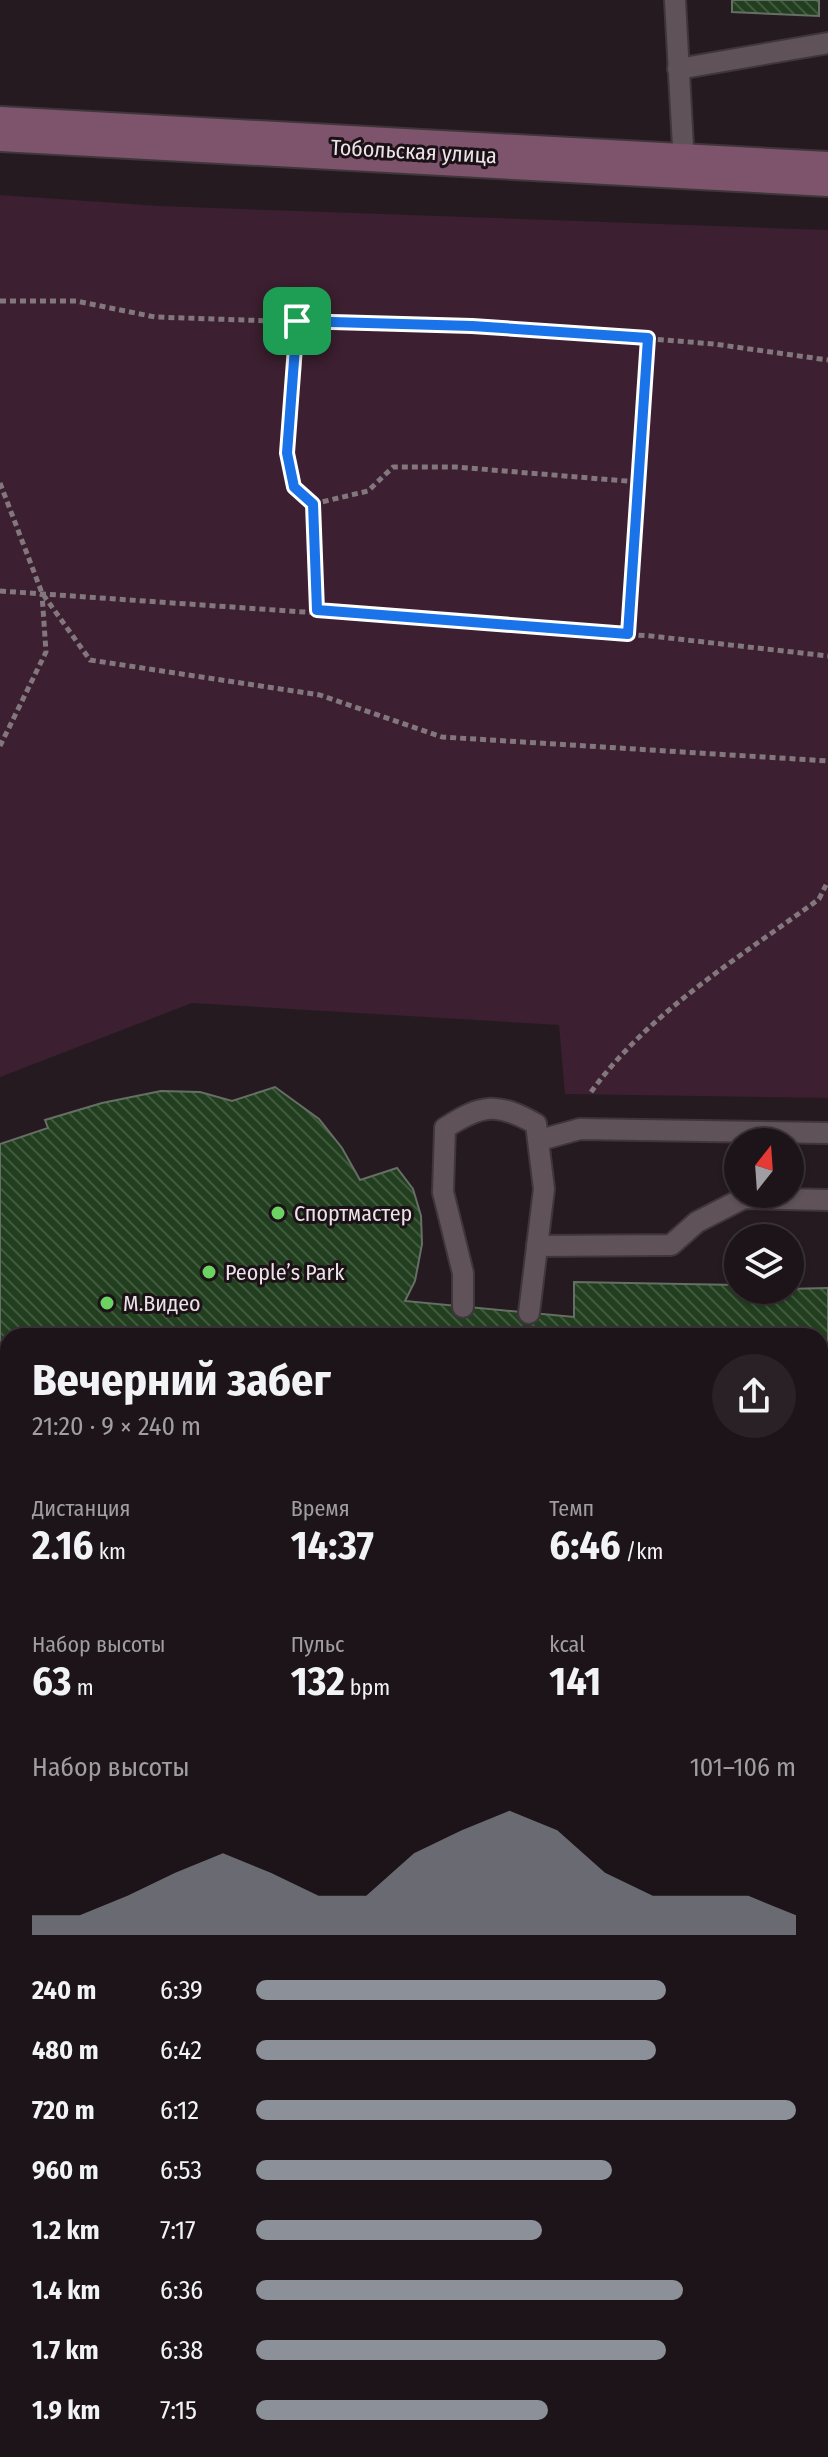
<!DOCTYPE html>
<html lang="ru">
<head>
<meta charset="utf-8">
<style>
	:root { --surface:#1c1418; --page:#292125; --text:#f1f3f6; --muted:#a09ea2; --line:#3a3337; --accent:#8c9099 }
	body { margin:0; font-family:"Fira Sans Condensed",sans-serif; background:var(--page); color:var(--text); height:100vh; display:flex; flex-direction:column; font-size:30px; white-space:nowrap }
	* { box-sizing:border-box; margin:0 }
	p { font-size:26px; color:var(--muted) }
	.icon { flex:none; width:44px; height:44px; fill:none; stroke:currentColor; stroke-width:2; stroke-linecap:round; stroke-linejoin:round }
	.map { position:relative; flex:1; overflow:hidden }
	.details { position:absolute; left:0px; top:1328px; width:828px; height:1130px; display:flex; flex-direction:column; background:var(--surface); border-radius:24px 24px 0 0; box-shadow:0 2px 6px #0004,0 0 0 2px var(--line) }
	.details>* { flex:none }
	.needle { width:52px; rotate:17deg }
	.fabs { position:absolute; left:724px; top:1128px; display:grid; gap:16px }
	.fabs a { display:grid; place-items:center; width:80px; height:80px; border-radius:50%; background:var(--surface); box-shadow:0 2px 6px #0004,0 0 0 2px var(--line); font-size:40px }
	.pin { position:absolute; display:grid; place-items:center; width:68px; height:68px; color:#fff; margin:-34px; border-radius:16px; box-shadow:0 4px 12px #0006 }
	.round { display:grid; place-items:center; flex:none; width:84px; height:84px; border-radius:42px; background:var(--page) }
	.summary { display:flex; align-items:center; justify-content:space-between; height:136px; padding:0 32px }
	h1 { font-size:44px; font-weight:700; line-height:60px }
	.figures { display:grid; grid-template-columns:repeat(3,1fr); gap:12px; height:136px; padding:8px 32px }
	.figures div { display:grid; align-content:center }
	.figures b { font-size:40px; font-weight:700 }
	.figures small { font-size:22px; font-weight:400 }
	.figures p { font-size:22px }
	.chart { height:224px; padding:16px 32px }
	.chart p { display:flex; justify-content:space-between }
	.chart svg { width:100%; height:144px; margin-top:8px; fill:var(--accent); opacity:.7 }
	ul { padding:0 32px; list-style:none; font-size:26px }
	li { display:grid; grid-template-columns:128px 96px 1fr; align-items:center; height:60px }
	li i { height:20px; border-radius:10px; background:var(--accent) }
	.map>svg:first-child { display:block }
	.green { fill:#3c1f30 }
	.building { fill:url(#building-back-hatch); stroke:#666f65; stroke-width:2 }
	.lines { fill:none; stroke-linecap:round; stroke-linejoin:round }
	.service-casing { stroke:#3f363b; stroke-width:24 }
	.secondary-casing { stroke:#3f363b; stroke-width:48 }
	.path { stroke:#81777c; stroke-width:5; stroke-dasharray:6 4; stroke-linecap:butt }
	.service { stroke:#5f5259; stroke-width:20 }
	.secondary { stroke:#7e546d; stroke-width:44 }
	.route-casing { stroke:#fff; stroke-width:16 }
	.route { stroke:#1a73e8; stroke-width:10 }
	.poi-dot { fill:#6cd362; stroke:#1b1117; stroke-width:3 }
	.labels { text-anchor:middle; stroke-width:6; stroke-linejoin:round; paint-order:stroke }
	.street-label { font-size:22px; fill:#ebe3e7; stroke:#1b1117 }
	.poi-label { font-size:22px; fill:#ebe3e7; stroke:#1b1117; text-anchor:start }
</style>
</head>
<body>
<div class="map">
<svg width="828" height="2457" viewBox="0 0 828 2457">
	<defs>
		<pattern id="building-back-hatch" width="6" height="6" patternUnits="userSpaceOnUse" patternTransform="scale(2)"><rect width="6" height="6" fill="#213e1e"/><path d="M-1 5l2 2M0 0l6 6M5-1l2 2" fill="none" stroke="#415a3f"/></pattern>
	</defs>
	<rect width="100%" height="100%" fill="#251a20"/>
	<!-- green -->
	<polygon class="green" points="0,195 160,206 828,230 828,1098 565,1094 559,1025 192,1003 0,1077"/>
	<!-- building -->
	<g class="building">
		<polygon points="732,0 819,0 819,16 732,12"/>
		<polygon points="275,1087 319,1119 342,1148 360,1180 397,1168 413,1189 421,1216 422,1244 415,1281 405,1301 574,1317 574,1282 738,1285 738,1290 828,1288 828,1468 820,1468 820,1336 8,1336 8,1408 0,1408 0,1144 48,1128 45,1120 102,1103 161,1091 200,1092 232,1101"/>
		<polygon points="0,1709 8,1709 8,1790 0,1788"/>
		<polygon points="0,2043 8,2044 8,2110 0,2110"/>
		<rect x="820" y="2043" width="8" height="87"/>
		<polygon points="820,2410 828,2410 828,2457 714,2457 714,2450 820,2450"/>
		<rect x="389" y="2450" width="88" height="7"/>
	</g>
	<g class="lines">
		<!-- service casing -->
		<g class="service-casing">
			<g id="service">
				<polyline points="675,0 684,165"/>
				<polyline points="678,69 828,43"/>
				<polyline points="540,1140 580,1129 828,1133"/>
				<polyline points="537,1246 671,1245 697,1222 744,1198 828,1200"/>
				<path d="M463,1307V1273L443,1192L445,1128C482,1104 497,1102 536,1124L544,1189L529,1313"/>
				<polyline points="0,1478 8,1478"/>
				<polyline points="820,1498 828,1498"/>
				<polyline points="820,1729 828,1742"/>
				<polyline points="820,1783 828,1779"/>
				<polyline points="0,1817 8,1830"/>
				<polyline points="820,1985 828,1996"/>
				<polyline points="0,2031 8,2031"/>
				<polyline points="0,2168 8,2168"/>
				<polyline points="820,2245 828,2246"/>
				<polyline points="319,2457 320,2450"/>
				<polyline points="542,2457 542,2450"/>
			</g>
		</g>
		<!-- secondary casing -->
		<g class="secondary-casing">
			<g id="secondary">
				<polyline points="0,129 828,174"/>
				<polyline points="0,1556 8,1556"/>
				<polyline points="820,1569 828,1569"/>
			</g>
		</g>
		<!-- path -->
		<g class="path">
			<polyline points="0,301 76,301 155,317 541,330 714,344 828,360"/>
			<polyline points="297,321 287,453 294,487 313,504 317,610"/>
			<polyline points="0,483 42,593 90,660 320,695 442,737 828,761"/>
			<polyline points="313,504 368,491 393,467 456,467 638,482"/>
			<polyline points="0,591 651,636 828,656"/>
			<polyline points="628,634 648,338"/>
			<polyline points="0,746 46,652 42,594"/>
			<path d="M591,1092C650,1011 739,958 819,899L828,881"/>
			<polyline points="0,1426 8,1427"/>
		</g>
		<!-- service -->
		<use href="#service" class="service"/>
		<!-- secondary -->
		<use href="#secondary" class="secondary"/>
	</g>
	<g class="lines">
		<!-- route casing -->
		<g class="route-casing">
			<polygon id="route" points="297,321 472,326 648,338 628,634 317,610 313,504 294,487 287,453"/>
		</g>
		<!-- route -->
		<use href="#route" class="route"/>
	</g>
	<!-- markers -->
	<g class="poi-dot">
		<circle cx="278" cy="1213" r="8"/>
		<circle cx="209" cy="1272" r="8"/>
		<circle cx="107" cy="1303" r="8"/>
	</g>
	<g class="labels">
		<!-- street labels -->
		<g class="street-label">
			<text transform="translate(414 151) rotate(3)" y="8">Тобольская улица</text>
		</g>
		<!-- poi labels -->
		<g class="poi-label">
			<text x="294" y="1221">Спортмастер</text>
			<text x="225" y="1280">People’s Park</text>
			<text x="123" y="1311">М.Видео</text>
		</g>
	</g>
</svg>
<div class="fabs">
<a><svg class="needle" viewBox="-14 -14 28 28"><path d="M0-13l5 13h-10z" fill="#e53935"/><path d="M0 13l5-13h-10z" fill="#a09ea2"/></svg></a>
<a><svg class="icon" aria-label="layers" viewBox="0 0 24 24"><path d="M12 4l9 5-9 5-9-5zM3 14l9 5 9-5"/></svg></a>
</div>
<div class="pin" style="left:297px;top:321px;background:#1e9e55"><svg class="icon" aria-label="arrive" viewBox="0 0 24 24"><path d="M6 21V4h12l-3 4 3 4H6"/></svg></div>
<section class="details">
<div class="summary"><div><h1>Вечерний забег</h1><p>21:20 · 9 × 240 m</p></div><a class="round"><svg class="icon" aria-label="share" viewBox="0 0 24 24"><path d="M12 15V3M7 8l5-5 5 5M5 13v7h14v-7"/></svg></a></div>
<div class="figures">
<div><p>Дистанция</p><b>2.16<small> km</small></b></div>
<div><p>Время</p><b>14:37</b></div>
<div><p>Темп</p><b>6:46<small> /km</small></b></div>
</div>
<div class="figures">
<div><p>Набор высоты</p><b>63<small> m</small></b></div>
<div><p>Пульс</p><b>132<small> bpm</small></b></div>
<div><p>kcal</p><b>141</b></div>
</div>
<div class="chart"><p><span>Набор высоты</span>101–106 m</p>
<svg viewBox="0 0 160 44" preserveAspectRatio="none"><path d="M0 44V38L10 38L20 32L30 25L40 19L50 25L60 32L70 32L80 19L90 12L100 6L110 12L120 25L130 32L140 32L150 32L160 38V44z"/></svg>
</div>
<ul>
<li><b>240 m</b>6:39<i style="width:76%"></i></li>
<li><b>480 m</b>6:42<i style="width:74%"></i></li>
<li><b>720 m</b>6:12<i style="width:100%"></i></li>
<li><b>960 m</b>6:53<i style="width:66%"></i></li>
<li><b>1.2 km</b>7:17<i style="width:53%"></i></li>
<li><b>1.4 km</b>6:36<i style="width:79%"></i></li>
<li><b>1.7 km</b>6:38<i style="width:76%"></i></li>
<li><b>1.9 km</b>7:15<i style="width:54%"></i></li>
</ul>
</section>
</div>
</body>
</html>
